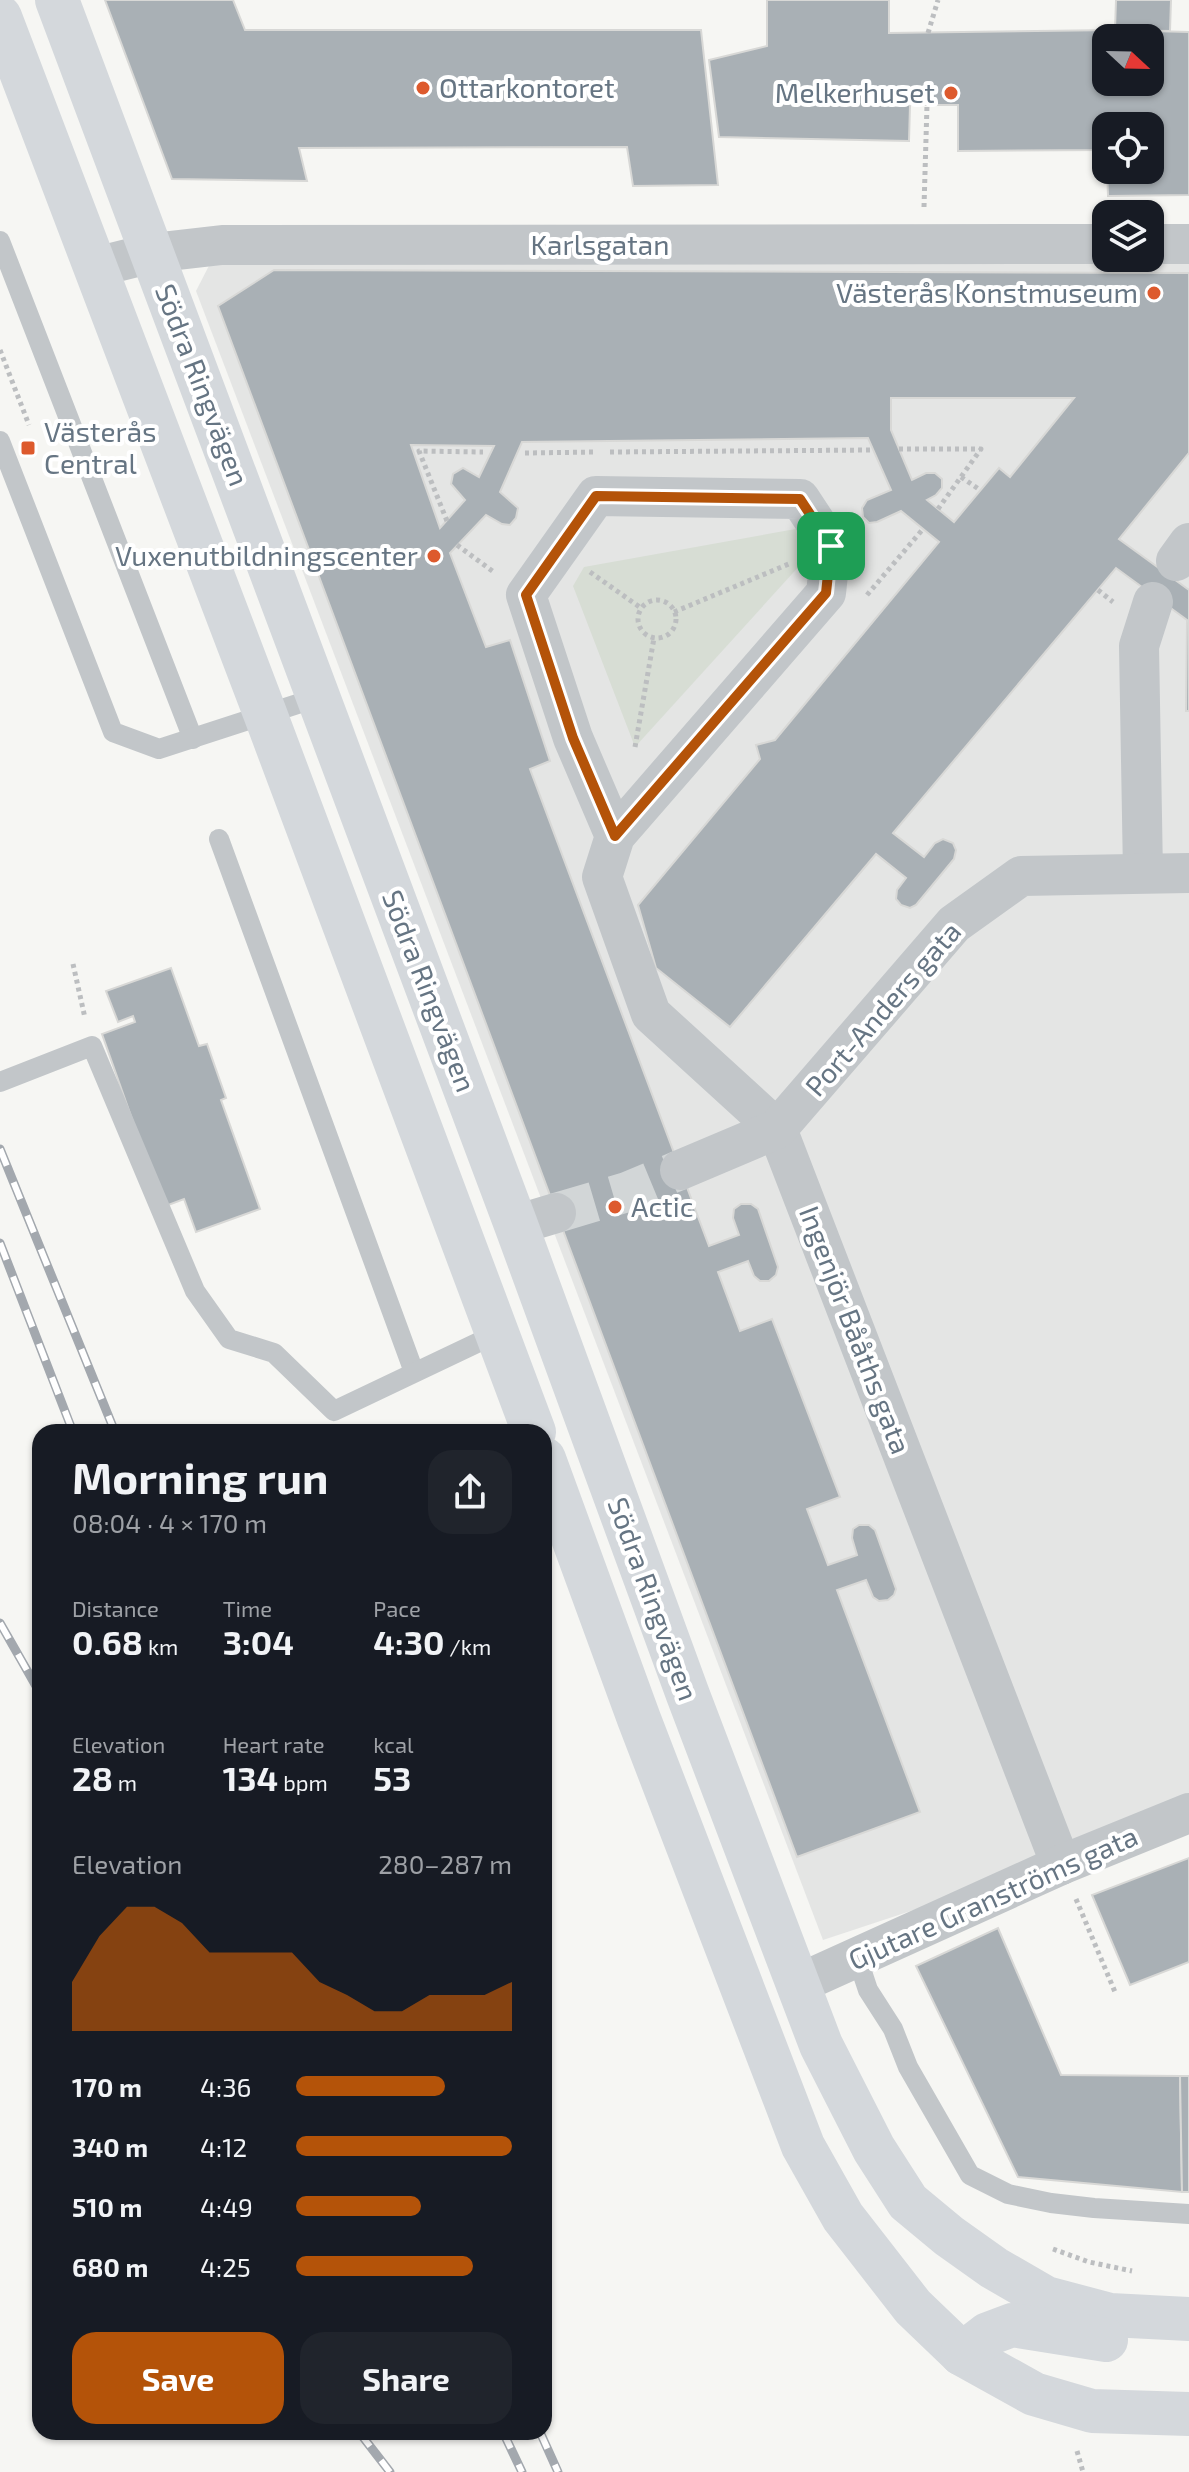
<!DOCTYPE html>
<html lang="en">
<head>
<meta charset="utf-8">
<style>
	:root { --surface:#171b24; --page:#20242c; --text:#f1f3f6; --muted:#9ea1a6; --accent:#b45309 }
	body { margin:0; font-family:"Exo 2",sans-serif; background:var(--page); color:var(--text); height:100vh; display:flex; flex-direction:column; font-size:30px; white-space:nowrap }
	* { box-sizing:border-box; margin:0 }
	p { font-size:26px; color:var(--muted) }
	.icon { flex:none; width:44px; height:44px; fill:none; stroke:currentColor; stroke-width:2; stroke-linecap:round; stroke-linejoin:round }
	.map { position:relative; flex:1; overflow:hidden }
	.side { position:absolute; left:32px; top:1424px; width:520px; height:1016px; display:flex; flex-direction:column; background:var(--surface); border-radius:24px; box-shadow:0 2px 6px #0004 }
	.side>* { flex:none }
	.needle { width:52px; rotate:112deg }
	.controls { position:absolute; left:1092px; top:24px; display:grid; gap:16px }
	.controls a { display:grid; place-items:center; width:72px; height:72px; border-radius:16px; background:var(--surface); box-shadow:0 2px 6px #0004; font-size:40px }
	.pin { position:absolute; display:grid; place-items:center; width:68px; height:68px; color:#fff; margin:-34px; border-radius:16px; box-shadow:0 4px 12px #0006 }
	.round { display:grid; place-items:center; flex:none; width:84px; height:84px; border-radius:24px; background:var(--page) }
	.headline { display:flex; align-items:center; justify-content:space-between; height:136px; padding:0 40px }
	h1 { font-size:44px; font-weight:700; line-height:60px }
	.metrics { display:grid; grid-template-columns:repeat(3,1fr); gap:12px; height:136px; padding:8px 40px }
	.metrics div { display:grid; align-content:center }
	.metrics b { font-size:34px; font-weight:700 }
	.metrics small { font-size:22px; font-weight:400 }
	.metrics p { font-size:22px }
	.chart { height:224px; padding:16px 40px }
	.chart p { display:flex; justify-content:space-between }
	.chart svg { width:100%; height:144px; margin-top:8px; fill:var(--accent); opacity:.7 }
	.cta { display:flex; gap:16px; margin-top:auto; padding:16px 40px }
	.cta a { flex:1; height:92px; border-radius:24px; background:var(--accent); color:#fff; font-size:32px; font-weight:700; line-height:92px; text-align:center }
	.cta a+a { background:var(--page); color:var(--text) }
	ul { padding:0 40px; list-style:none; font-size:26px }
	li { display:grid; grid-template-columns:128px 96px 1fr; align-items:center; height:60px }
	li i { height:20px; border-radius:10px; background:var(--accent) }
	.map>svg:first-child { display:block }
	.built { fill:#e4e5e4 }
	.green { fill:#d7ddd4 }
	.building { fill:#a9b0b5; stroke:#d8d8d6; stroke-width:2; fill-rule:evenodd }
	.lines { fill:none; stroke-linecap:round; stroke-linejoin:round }
	.street-tunnel { stroke:#d2d6d7; stroke-width:40; stroke-dasharray:40 20; stroke-linecap:butt }
	.path { stroke:#bcbec0; stroke-width:5; stroke-dasharray:4 4; stroke-linecap:butt }
	.lane { stroke:#c2c6c9; stroke-width:20 }
	.street { stroke:#c2c6c9; stroke-width:40 }
	.secondary { stroke:#d4d8dc; stroke-width:44 }
	.rail-casing { stroke:#a3a8ae; stroke-width:9 }
	.rail { stroke:#fff; stroke-width:6; stroke-dasharray:18; stroke-linecap:butt }
	.route-casing { stroke:#fff; stroke-width:16 }
	.route { stroke:#b45309; stroke-width:10 }
	.poi-dot { fill:#dd5a2d; stroke:#fff; stroke-width:3 }
	.labels { text-anchor:middle; stroke-width:8; stroke-linejoin:round; paint-order:stroke }
	.poi-label { font-size:28px; fill:#667583; stroke:#fff; text-anchor:start }
	.street-label { font-size:28px; fill:#667583; stroke:#fff }
</style>
</head>
<body>
<div class="map">
<svg width="1189" height="2472" viewBox="0 0 1189 2472">
	<rect width="100%" height="100%" fill="#f6f6f3"/>
	<!-- built -->
	<polygon class="built" points="217,250 1189,263 1189,1819 823,1940 196,291"/>
	<!-- green -->
	<polygon class="green" points="801,528 812,552 635,747 573,586 584,567"/>
	<!-- building -->
	<g class="building">
		<polygon points="105,0 233,0 245,30 701,30 718,185 633,186 627,147 299,148 307,181 172,179"/>
		<path d="M767,0H889V33L1115,30L1189,32V195L1108,196L1107,170H1150V126H1106V150L958,151V105H910L909,141L719,137L709,60L767,46ZM1106,38H1150V82H1106Z"/>
		<polygon points="1116,0 1171,0 1170,31 1115,30"/>
		<path d="M274,270L1189,273V453L1119,539L1189,590V711H1186L1187,620L1116,568L893,833L924,857L935,843L943,839L953,843L956,850L954,859L916,905L910,908L901,905L896,899L897,890L906,878L876,854L730,1027L656,968L638,905L760,759L756,745L775,740L939,542L901,511L877,522L869,523L863,517L862,508L867,500L891,490L868,438L522,442L500,492L518,508L516,518L510,525L502,524L486,515L450,553L486,647L510,640L550,761L530,769L709,1246L739,1235L733,1218L734,1209L741,1204H751L758,1209L778,1267L776,1275L769,1281H760L754,1276L748,1261L718,1272L740,1331L772,1319L840,1497L807,1509L828,1565L857,1555L852,1538L853,1529L859,1525H869L875,1530L896,1589L894,1595L888,1600L879,1601L873,1597L866,1580L837,1590L920,1812L797,1857L218,306ZM891,398H1074L1010,477L999,468L954,522L927,500L936,495L942,488V479L935,473H926L912,480L891,430ZM411,445L494,446L479,477L463,468L453,474L451,484L465,500L440,528Z"/>
		<polygon points="171,968 199,1046 207,1044 226,1098 221,1100 260,1209 196,1232 184,1199 163,1207 102,1034 135,1022 133,1016 118,1022 106,991"/>
		<polygon points="1189,1858 1189,1962 1130,1985 1092,1895"/>
		<polygon points="998,1928 1061,2075 1180,2076 1182,2192 1018,2177 916,1966"/>
		<polygon points="1180,2076 1189,2076 1189,2192 1182,2192"/>
	</g>
	<g class="lines">
		<!-- street-tunnel -->
		<polyline class="street-tunnel" points="556,1213 627,1192 680,1170"/>
		<!-- path -->
		<g class="path">
			<polyline points="928,33 938,0"/>
			<polyline points="924,207 927,105"/>
			<polyline points="0,350 29,425"/>
			<polyline points="899,449 981,449 938,509"/>
			<polyline points="610,452 873,450"/>
			<polyline points="525,453 596,452"/>
			<polyline points="961,477 980,490"/>
			<polyline points="447,521 419,451 483,452"/>
			<polyline points="457,545 495,573"/>
			<polyline points="590,572 641,608"/>
			<polyline points="1098,590 1113,602"/>
			<polyline points="867,595 923,529"/>
			<circle cx="657" cy="619" r="19"/>
			<polyline points="674,612 791,563"/>
			<polyline points="635,747 654,638"/>
			<polyline points="73,964 85,1018"/>
			<polyline points="1076,1899 1115,1992"/>
			<polyline points="1053,2249 1089,2262 1132,2271"/>
			<polyline points="1077,2451 1083,2472"/>
		</g>
		<!-- lane -->
		<g class="lane">
			<polyline points="0,241 193,739"/>
			<polyline points="0,441 113,732 159,749 319,697"/>
			<polyline points="219,839 414,1372"/>
			<polyline points="0,1082 92,1046 195,1291 229,1339 274,1353 334,1411 498,1333"/>
			<polyline points="857,1957 868,1990 893,2029 908,2067 970,2175 1008,2194 1051,2203 1094,2208 1189,2214"/>
		</g>
		<!-- street -->
		<g class="street">
			<polyline points="1150,244 1189,244"/>
			<polyline points="96,267 152,253 222,245 1106,244"/>
			<polyline points="1176,561 1189,543"/>
			<polyline points="615,836 826,593 831,546 800,499 596,496 526,595 573,738 615,836 602,877 651,1014 777,1129 1061,1865"/>
			<polyline points="1143,873 1139,646 1153,602"/>
			<polyline points="680,1170 777,1129 954,924 1021,876 1189,873"/>
			<polyline points="516,1225 556,1213"/>
			<polyline points="798,1984 1061,1865 1189,1813"/>
		</g>
		<!-- secondary -->
		<g class="secondary">
			<polyline points="57,0 516,1225 688,1695 821,2045 874,2149 908,2202 949,2236 994,2268 1046,2298 1110,2315 1189,2319"/>
			<polyline points="0,17 266,716 534,1432"/>
			<polyline points="544,1459 639,1719 803,2146 843,2217 913,2307 962,2354 1034,2394 1092,2411 1189,2414"/>
			<polyline points="962,2354 988,2334 1012,2325 1106,2340"/>
		</g>
		<!-- rail casing -->
		<g class="rail-casing">
			<g id="rail">
				<polyline points="0,1149 115,1432"/>
				<polyline points="0,1243 73,1432"/>
				<polyline points="0,1623 40,1693"/>
				<polyline points="359,2432 390,2472"/>
				<polyline points="503,2432 522,2472"/>
				<polyline points="540,2432 558,2472"/>
			</g>
		</g>
		<!-- rail -->
		<use href="#rail" class="rail"/>
	</g>
	<g class="lines">
		<!-- route casing -->
		<g class="route-casing">
			<polygon id="route" points="596,496 800,499 831,546 826,593 615,836 573,738 526,595"/>
		</g>
		<!-- route -->
		<use href="#route" class="route"/>
	</g>
	<!-- markers -->
	<g class="poi-dot">
		<circle cx="423" cy="88" r="8"/>
		<circle cx="951" cy="93" r="8"/>
		<circle cx="1154" cy="293" r="8"/>
		<rect x="20" y="440" width="16" height="16" rx="4"/>
		<circle cx="434" cy="556" r="8"/>
		<circle cx="615" cy="1207" r="8"/>
	</g>
	<g class="labels">
		<!-- poi labels -->
		<g class="poi-label">
			<text x="439" y="98">Ottarkontoret</text>
			<text x="935" y="103" text-anchor="end">Melkerhuset</text>
			<text x="1138" y="303" text-anchor="end">Västerås Konstmuseum</text>
			<text x="44" y="442">Västerås<tspan x="44" dy="32">Central</tspan></text>
			<text x="418" y="566" text-anchor="end">Vuxenutbildningscenter</text>
			<text x="631" y="1217">Actic</text>
		</g>
		<!-- street labels -->
		<g class="street-label">
			<text x="600" y="255">Karlsgatan</text>
			<text transform="translate(202 385) rotate(69)" y="10">Södra Ringvägen</text>
			<text transform="translate(429 991) rotate(69)" y="10">Södra Ringvägen</text>
			<text transform="translate(883 1009) rotate(-49)" y="10">Port-Anders gata</text>
			<text transform="translate(855 1330) rotate(69)" y="10">Ingenjör Bååths gata</text>
			<text transform="translate(653 1599) rotate(70)" y="10">Södra Ringvägen</text>
			<text transform="translate(993 1898) rotate(-24)" y="10">Gjutare Granströms gata</text>
		</g>
	</g>
</svg>
<div class="controls">
<a><svg class="needle" viewBox="-14 -14 28 28"><path d="M0-13l5 13h-10z" fill="#e53935"/><path d="M0 13l5-13h-10z" fill="#9ea1a6"/></svg></a>
<a><svg class="icon" aria-label="locate" viewBox="0 0 24 24"><circle cx="12" cy="12" r="6"/><path d="M12 2v4M12 18v4M2 12h4M18 12h4"/></svg></a>
<a><svg class="icon" aria-label="layers" viewBox="0 0 24 24"><path d="M12 4l9 5-9 5-9-5zM3 14l9 5 9-5"/></svg></a>
</div>
<div class="pin" style="left:831px;top:546px;background:#1e9e55"><svg class="icon" aria-label="arrive" viewBox="0 0 24 24"><path d="M6 21V4h12l-3 4 3 4H6"/></svg></div>
<section class="side">
<div class="headline"><div><h1>Morning run</h1><p>08:04 · 4 × 170 m</p></div><a class="round"><svg class="icon" aria-label="share" viewBox="0 0 24 24"><path d="M12 15V3M7 8l5-5 5 5M5 13v7h14v-7"/></svg></a></div>
<div class="metrics">
<div><p>Distance</p><b>0.68<small> km</small></b></div>
<div><p>Time</p><b>3:04</b></div>
<div><p>Pace</p><b>4:30<small> /km</small></b></div>
</div>
<div class="metrics">
<div><p>Elevation</p><b>28<small> m</small></b></div>
<div><p>Heart rate</p><b>134<small> bpm</small></b></div>
<div><p>kcal</p><b>53</b></div>
</div>
<div class="chart"><p><span>Elevation</span>280–287 m</p>
<svg viewBox="0 0 160 44" preserveAspectRatio="none"><path d="M0 44V29L10 15L20 6L30 6L40 11L50 20L60 20L70 20L80 20L90 29L100 33L110 38L120 38L130 33L140 33L150 33L160 29V44z"/></svg>
</div>
<ul>
<li><b>170 m</b>4:36<i style="width:69%"></i></li>
<li><b>340 m</b>4:12<i style="width:100%"></i></li>
<li><b>510 m</b>4:49<i style="width:58%"></i></li>
<li><b>680 m</b>4:25<i style="width:82%"></i></li>
</ul>
<div class="cta"><a>Save</a><a>Share</a></div>
</section>
</div>
</body>
</html>
